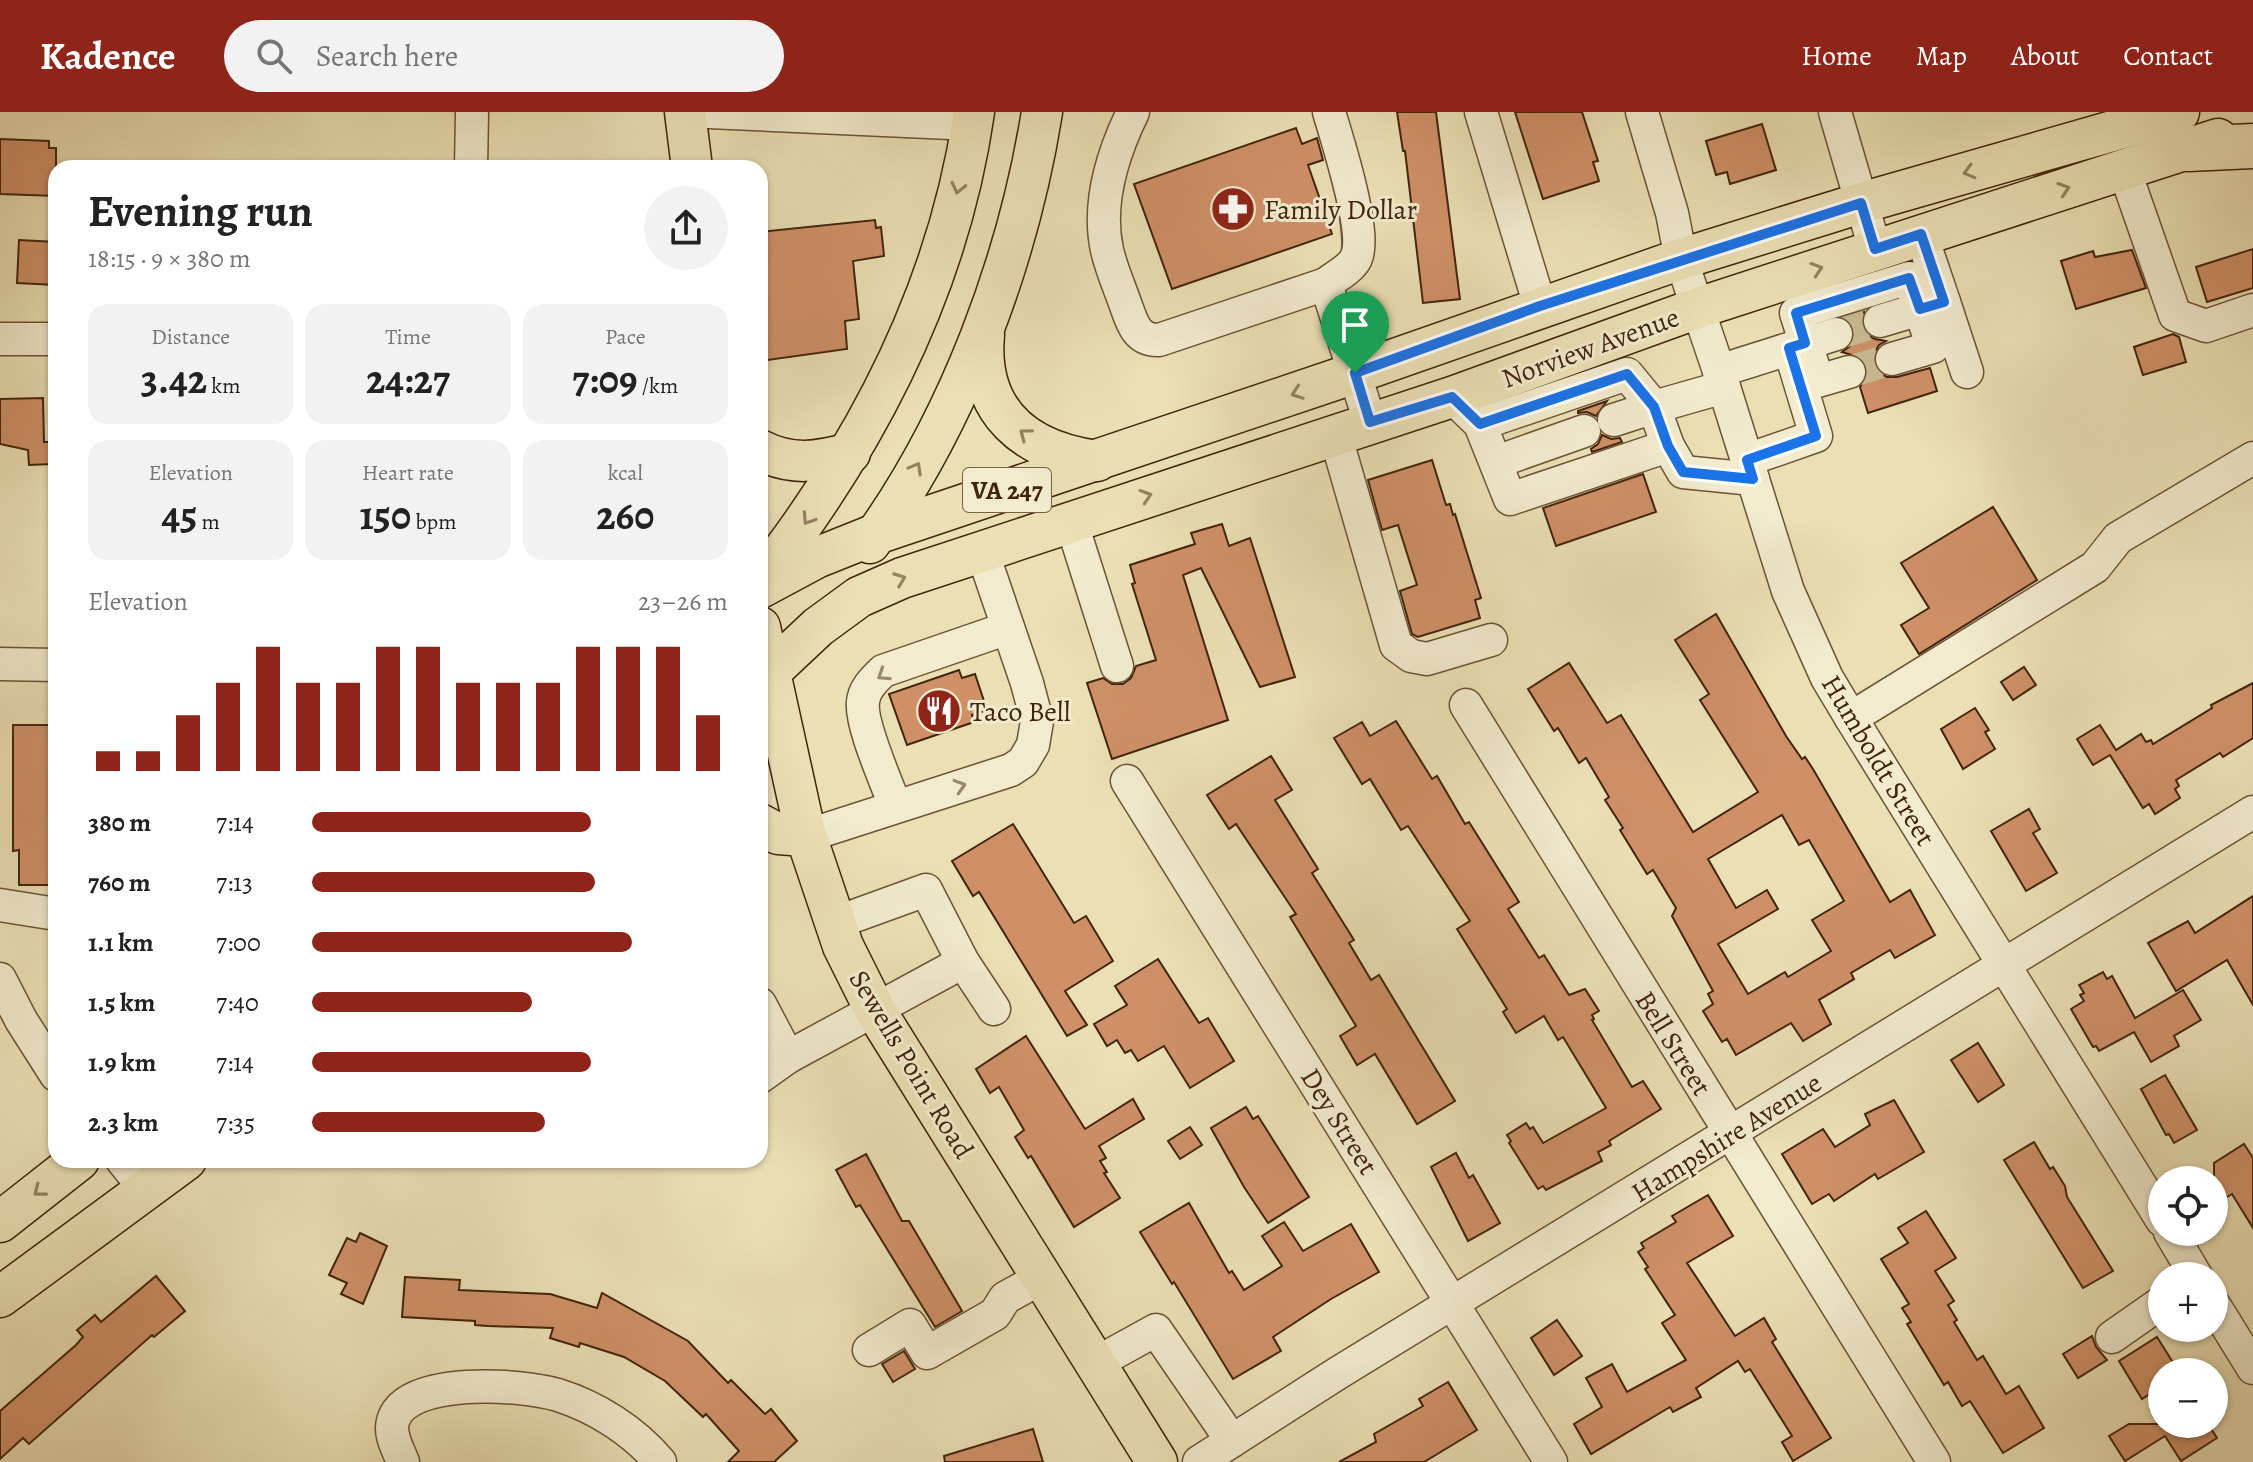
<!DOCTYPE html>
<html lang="en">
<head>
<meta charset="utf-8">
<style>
	:root { --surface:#fff; --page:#f2f2f2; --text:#222; --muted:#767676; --accent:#8f2418 }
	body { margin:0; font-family:Alegreya,serif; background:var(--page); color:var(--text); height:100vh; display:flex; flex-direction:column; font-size:30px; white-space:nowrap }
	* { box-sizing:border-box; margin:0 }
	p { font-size:26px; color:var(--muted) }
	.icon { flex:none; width:44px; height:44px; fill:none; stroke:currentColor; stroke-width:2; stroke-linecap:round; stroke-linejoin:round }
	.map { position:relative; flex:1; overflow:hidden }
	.side { position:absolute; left:48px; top:48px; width:720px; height:1008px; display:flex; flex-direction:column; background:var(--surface); border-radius:24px; box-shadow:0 2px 6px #0004 }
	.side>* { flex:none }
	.fabs { position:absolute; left:2148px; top:1054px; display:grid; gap:16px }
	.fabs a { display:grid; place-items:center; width:80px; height:80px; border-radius:50%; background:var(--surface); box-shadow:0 2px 6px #0004; font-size:40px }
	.pin { position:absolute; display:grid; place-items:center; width:68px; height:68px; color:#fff; margin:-82px -34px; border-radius:50% 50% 50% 0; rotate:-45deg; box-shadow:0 0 8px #0007 }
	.pin .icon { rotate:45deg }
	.round { display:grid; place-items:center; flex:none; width:84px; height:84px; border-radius:42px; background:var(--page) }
	.headline { display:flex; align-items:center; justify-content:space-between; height:136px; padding:0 40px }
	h1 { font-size:44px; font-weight:700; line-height:60px }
	.figures { display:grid; grid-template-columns:repeat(3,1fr); gap:12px; height:136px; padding:8px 40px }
	.figures div { display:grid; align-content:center; border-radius:20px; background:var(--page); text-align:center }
	.figures b { font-size:40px; font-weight:700 }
	.figures small { font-size:22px; font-weight:400 }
	.figures p { font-size:22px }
	.chart { height:224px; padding:16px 40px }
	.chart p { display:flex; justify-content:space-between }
	.chart svg { width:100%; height:144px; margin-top:8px; stroke:var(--accent); stroke-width:6 }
	ul { padding:0 40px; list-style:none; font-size:26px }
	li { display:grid; grid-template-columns:128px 96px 1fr; align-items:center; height:60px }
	li i { height:20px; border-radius:10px; background:var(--accent) }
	header { display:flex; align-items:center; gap:48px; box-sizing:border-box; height:112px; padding:0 40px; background:var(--accent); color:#fff }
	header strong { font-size:38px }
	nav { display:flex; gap:44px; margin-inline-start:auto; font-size:28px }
	.search { width:560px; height:72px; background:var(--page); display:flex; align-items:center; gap:20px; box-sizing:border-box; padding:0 28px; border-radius:44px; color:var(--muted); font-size:30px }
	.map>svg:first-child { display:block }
	.building { fill:#cf9068; stroke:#42240c; stroke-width:2; fill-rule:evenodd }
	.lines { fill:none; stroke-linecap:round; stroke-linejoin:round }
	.minor-tunnel { stroke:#c9ba92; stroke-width:32; stroke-dasharray:32 16; stroke-linecap:butt }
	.minor-casing { stroke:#6c5336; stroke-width:35 }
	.major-casing { stroke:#42240c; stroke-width:43 }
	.highway-casing { stroke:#42240c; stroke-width:47 }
	.minor { stroke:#f2ebce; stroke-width:32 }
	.major { stroke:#ebe0b4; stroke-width:40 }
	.highway { stroke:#ebe0b4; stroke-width:44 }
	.oneway { stroke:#968260 }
	.oneway2 { stroke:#9a886d }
	.route-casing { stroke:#fff; stroke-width:16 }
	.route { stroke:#1a73e8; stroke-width:10 }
	.labels { text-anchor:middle; stroke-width:6; stroke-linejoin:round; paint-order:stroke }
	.shield { fill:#f2ebce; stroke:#776046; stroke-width:2 }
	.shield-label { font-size:26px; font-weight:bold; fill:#42240c }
	.poi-label { font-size:28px; fill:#42240c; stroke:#f2ebce; text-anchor:start }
	.street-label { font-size:28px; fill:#42240c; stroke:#f2ebce }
</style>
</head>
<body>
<header>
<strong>Kadence</strong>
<div class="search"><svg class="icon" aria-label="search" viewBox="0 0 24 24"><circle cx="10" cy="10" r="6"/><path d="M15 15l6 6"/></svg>Search here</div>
<nav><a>Home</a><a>Map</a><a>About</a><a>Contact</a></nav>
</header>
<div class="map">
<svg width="2253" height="1350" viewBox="0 0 2253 1350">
	<rect width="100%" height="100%" fill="#ebe0b4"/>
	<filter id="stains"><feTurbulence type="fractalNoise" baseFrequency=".0025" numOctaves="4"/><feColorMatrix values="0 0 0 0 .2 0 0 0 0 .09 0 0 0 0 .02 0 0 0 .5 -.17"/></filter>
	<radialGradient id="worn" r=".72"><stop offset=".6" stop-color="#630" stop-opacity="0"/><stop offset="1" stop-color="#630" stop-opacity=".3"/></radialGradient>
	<!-- building -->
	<g class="building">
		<polygon points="1397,0 1436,0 1460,187 1423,191 1405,39 1403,39"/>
		<polygon points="1515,0 1582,0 1598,49 1593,50 1599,69 1543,87"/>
		<polygon points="1762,12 1776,58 1730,72 1727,60 1716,63 1706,29"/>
		<polygon points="1296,16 1302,32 1317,26 1323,48 1308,53 1332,122 1172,177 1134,72"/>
		<polygon points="0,27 49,29 49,36 56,36 56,84 0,82"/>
		<polygon points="875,108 876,116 881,115 884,144 853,149 859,207 845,209 847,237 760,249 760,120"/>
		<polygon points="19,128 56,130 56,173 17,171"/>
		<polygon points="2253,137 2253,176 2207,190 2196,155"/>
		<polygon points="2132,138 2146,176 2076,197 2061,149 2093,139 2095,145"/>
		<polygon points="1864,200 1862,214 1866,222 1875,227 1886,229 1879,233 1874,242 1874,252 1878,260 1887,265 1897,265 1930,256 1937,279 1868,301 1860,275 1867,265 1867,254 1862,246 1842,240 1850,234 1855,225 1854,216 1845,206"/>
		<polygon points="2173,222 2179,225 2186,250 2143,263 2134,235"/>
		<polygon points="43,286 44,330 52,330 52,352 29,353 28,338 0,332 0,287"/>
		<polygon points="1607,289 1596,304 1587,300 1578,301 1578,299"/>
		<polygon points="1602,323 1611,327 1620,326 1622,330 1592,340 1591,337 1598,332"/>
		<polygon points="1432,348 1446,393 1450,392 1453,403 1455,402 1481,486 1475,488 1480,506 1418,525 1412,522 1400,479 1417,473 1398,413 1382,418 1368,368"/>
		<polygon points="1643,362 1656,400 1556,434 1543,396"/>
		<polygon points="1993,395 2037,468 1919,542 1901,513 1929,496 1901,451"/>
		<polygon points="1222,412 1229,434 1250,426 1295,565 1260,575 1201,456 1183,463 1228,608 1112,647 1087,571 1103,566 1112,572 1123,572 1131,566 1136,554 1156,548 1132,472 1135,471 1130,453 1195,432 1191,421"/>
		<path d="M1716,502L1786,624L1802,647L1805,645L1813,657L1890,790L1910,778L1935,823L1895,846L1890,838L1851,861L1854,867L1819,888L1831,912L1803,929L1791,911L1736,943L1727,927L1722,930L1703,899L1713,892L1708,882L1713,879L1672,804L1676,796L1653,758L1647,762L1620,718L1623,716L1605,688L1609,685L1586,646L1579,651L1558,616L1554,619L1528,577L1569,551L1607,611L1621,603L1693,720L1758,680L1700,588L1709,582L1675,528ZM1782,703L1799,733L1809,728L1844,789L1812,808L1831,839L1788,865L1785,860L1748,882L1718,832L1778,797L1767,778L1736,796L1708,747Z"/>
		<polygon points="2024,555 2036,573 2013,588 2001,570"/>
		<polygon points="959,558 962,566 975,562 987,598 972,603 974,610 907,633 889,582"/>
		<polygon points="2253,571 2253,626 2223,645 2220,641 2176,668 2179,674 2175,677 2180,686 2155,702 2149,692 2143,696 2110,643 2093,653 2077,627 2100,613 2116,638 2141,622 2146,630 2151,628 2153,632 2212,596 2211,593"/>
		<polygon points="1975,596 1989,618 1985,620 1995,637 1963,657 1941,617"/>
		<polygon points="1396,609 1432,667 1437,664 1465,712 1469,710 1519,790 1508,797 1539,846 1544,843 1569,883 1585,877 1599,899 1592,903 1594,907 1592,908 1632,975 1643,969 1661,997 1609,1029 1611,1033 1598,1040 1602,1049 1546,1078 1543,1074 1538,1077 1509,1031 1511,1029 1507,1023 1526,1011 1530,1017 1533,1015 1543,1031 1606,996 1563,925 1558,928 1544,904 1516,921 1503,900 1507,897 1457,817 1470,809 1408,714 1401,718 1370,667 1362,672 1334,626 1362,610 1370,624"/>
		<polygon points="13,613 56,613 56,773 19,773 19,738 13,739"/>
		<polygon points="1271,644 1292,678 1275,688 1318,757 1312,761 1354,828 1349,831 1371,868 1379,863 1455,989 1417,1012 1375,942 1357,953 1340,924 1356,914 1290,805 1296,802 1236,712 1229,717 1207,683"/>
		<polygon points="2029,697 2040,717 2033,721 2057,761 2026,779 1991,719"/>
		<polygon points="1013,712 1074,811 1086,804 1113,849 1065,879 1087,913 1067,924 979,780 973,784 952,749"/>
		<polygon points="2253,784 2253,893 2227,848 2176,879 2148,831 2188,809 2195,821"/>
		<polygon points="1158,847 1199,911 1208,906 1234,949 1190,976 1164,934 1138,949 1131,938 1125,941 1117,928 1107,934 1094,912 1127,893 1115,874"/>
		<polygon points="2103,860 2107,867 2112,864 2135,906 2183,878 2201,908 2174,924 2179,934 2151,950 2134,920 2099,939 2096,934 2093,935 2071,897 2084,889 2080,883 2084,881 2079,873"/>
		<polygon points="1026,924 1085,1017 1133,987 1144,1007 1099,1034 1106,1046 1100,1049 1107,1060 1104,1061 1120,1086 1074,1115 1031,1044 1028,1046 1015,1025 1024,1018 999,975 990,981 976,957"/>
		<polygon points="1978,931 2004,973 1978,990 1951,948"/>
		<polygon points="2165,963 2197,1018 2174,1031 2169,1022 2166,1023 2141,977"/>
		<polygon points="1894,988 1924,1040 1878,1067 1875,1062 1834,1089 1829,1082 1812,1092 1782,1042 1823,1017 1835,1035 1870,1013 1865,1002"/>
		<polygon points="1246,995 1253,1007 1258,1004 1309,1085 1268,1111 1244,1075 1211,1016"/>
		<polygon points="1190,1015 1202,1033 1180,1047 1168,1029"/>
		<polygon points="2034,1030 2050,1057 2053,1055 2065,1074 2067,1085 2113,1159 2083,1176 2004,1048"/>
		<polygon points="2244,1032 2253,1046 2253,1116 2232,1082 2222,1088 2214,1076 2214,1051"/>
		<polygon points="1456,1041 1469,1066 1473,1063 1500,1111 1468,1129 1431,1055"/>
		<polygon points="866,1042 902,1109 909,1109 962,1199 935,1215 860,1093 856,1095 836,1058"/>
		<polygon points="1708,1083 1733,1124 1687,1151 1735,1224 1764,1206 1776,1227 1772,1230 1831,1326 1793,1349 1782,1330 1792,1324 1750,1257 1745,1260 1738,1249 1696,1276 1701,1285 1673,1300 1670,1295 1591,1342 1574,1312 1602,1295 1586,1266 1612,1252 1627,1280 1686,1248 1662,1211 1675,1203 1645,1157 1648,1155 1638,1140 1644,1136 1641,1131 1676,1110 1672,1104"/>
		<polygon points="1189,1091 1229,1161 1232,1159 1244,1178 1282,1154 1262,1124 1284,1110 1303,1139 1351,1112 1379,1160 1331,1187 1273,1225 1281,1239 1233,1267 1174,1170 1172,1172 1140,1120"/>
		<polygon points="1926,1099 1956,1146 1935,1159 1954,1189 1948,1193 1957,1208 1954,1210 1977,1248 1983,1244 2006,1282 2019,1274 2044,1316 2003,1341 1970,1289 1962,1294 1948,1270 1944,1273 1907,1212 1911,1210 1902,1196 1909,1192 1881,1147 1908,1131 1898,1116"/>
		<polygon points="360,1121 387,1134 363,1192 341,1182 347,1171 329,1163 347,1126 356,1130"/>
		<polygon points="156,1164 185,1199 154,1225 152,1223 29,1332 23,1326 0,1347 0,1299 76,1233 83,1225 77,1218 95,1203 101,1210"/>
		<polygon points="405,1165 460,1168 459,1178 550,1182 597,1196 602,1181 688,1229 728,1271 731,1268 765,1302 771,1297 797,1329 774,1350 728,1350 739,1339 706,1302 703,1305 665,1269 624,1245 580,1231 579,1235 550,1226 553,1216 488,1214 475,1213 475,1209 402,1205"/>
		<polygon points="1557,1208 1582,1244 1554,1263 1531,1226"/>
		<polygon points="2092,1224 2096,1235 2107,1248 2078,1266 2063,1242"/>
		<polygon points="2157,1225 2179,1260 2162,1260 2162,1274 2142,1287 2119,1249"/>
		<polygon points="904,1239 915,1257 893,1270 882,1252"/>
		<polygon points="1448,1270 1477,1318 1424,1350 1339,1350 1376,1330 1374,1322 1423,1294 1419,1287"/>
		<polygon points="2129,1312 2208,1312 2217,1326 2181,1349 2165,1324 2125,1349 2109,1324"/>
		<polygon points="1033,1317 1043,1350 945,1350 944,1344"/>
	</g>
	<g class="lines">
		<!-- minor-tunnel -->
		<g class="minor-tunnel">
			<polyline points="1836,222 1880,209"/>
			<polyline points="1849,260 1892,247"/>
		</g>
		<!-- minor casing -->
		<g class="minor-casing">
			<g id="minor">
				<polyline points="709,0 972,12"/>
				<path d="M1133,0C1113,41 1097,92 1107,138C1111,156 1119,174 1125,191C1132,210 1136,229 1159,228L1326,172L1370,310"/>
				<polyline points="1481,0 1540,194"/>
				<polyline points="1642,0 1672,101 1681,147 1719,259 1788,479 1827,566 1851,606 2162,1108"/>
				<polyline points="1835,0 1875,137"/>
				<polyline points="471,56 472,0"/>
				<polyline points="2124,57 2175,203 2206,214 2253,198"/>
				<path d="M1326,172C1335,165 1350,157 1355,148C1369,125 1337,27 1329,0"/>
				<polyline points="1944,190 1967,260"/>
				<polyline points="1880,209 1944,190 1921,122"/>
				<polyline points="0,227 56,227"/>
				<polyline points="1719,259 1836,222"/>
				<polyline points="1849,260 1818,269 1796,201 1909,166 1933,235 1892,247"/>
				<polyline points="1452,285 1480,312 1510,387 1668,334 1654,295 1614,308"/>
				<polyline points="1480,312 1627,262 1654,295 1724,275"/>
				<polyline points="1335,322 1396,533 1411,544 1427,547 1491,528"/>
				<polyline points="1668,334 1683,360 1753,367"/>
				<polyline points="1747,348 1816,324 1793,248"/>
				<polyline points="1496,350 1584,319"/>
				<polyline points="1071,409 1117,554"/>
				<polyline points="0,552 56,553"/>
				<polyline points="1466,593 1934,1350"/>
				<polyline points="1851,606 2095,455 2118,426 2253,346"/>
				<polyline points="1127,669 1551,1350"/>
				<path d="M895,694C887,671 860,612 863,590C864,577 874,568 883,559L1008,516"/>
				<polyline points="806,724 1011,658 1023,650 1033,633 1037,609 1027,571 982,439"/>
				<polyline points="0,793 56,802"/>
				<polyline points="835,811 926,778 963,850 994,897"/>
				<polyline points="0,867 21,908 56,963"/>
				<polyline points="760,892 788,945 760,965"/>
				<polyline points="788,945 963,850"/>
				<polyline points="122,1048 146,1078"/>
				<polyline points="2170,1120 2196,1164"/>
				<polyline points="2214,1193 2253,1256"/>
				<polyline points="2112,1225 2162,1190"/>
				<polyline points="869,1238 910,1213 927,1241 995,1202 1005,1186 1041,1166"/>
				<polyline points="1096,1251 1156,1218 1232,1329"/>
				<path d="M403,1350C398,1337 389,1323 393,1309C406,1264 521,1272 558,1283C596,1295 634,1319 660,1350"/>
				<polyline points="1199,1350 1338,1261 2253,700"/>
			</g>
		</g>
		<!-- major casing -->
		<g class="major-casing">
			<g id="major">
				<polyline points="685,0 692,56"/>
				<path d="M984,223C977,300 1025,339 1097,349"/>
				<path d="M760,338C791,354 818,350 850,341"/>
				<path d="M870,431C959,308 1018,149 1042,0"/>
				<path d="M761,468C868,331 949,174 974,0"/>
				<polyline points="760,476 816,446 876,422 1355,261 1681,147 1861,91 2179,0"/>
				<polyline points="760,515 806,724 843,834 875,898 1157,1350"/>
				<polyline points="769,561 818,515 859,485 902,466 1452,285 1698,196 2218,27"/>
				<polyline points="760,712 778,722 806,724"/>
				<polyline points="0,1110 79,1048"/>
				<polyline points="0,1185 186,1048"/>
			</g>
		</g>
		<!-- highway casing -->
		<g class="highway-casing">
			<polyline id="highway" points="2188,37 2253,34"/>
		</g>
		<!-- minor -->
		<use href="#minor" class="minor"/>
		<!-- major -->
		<use href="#major" class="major"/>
		<!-- highway -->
		<use href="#highway" class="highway"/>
	</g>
	<!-- one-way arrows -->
	<defs><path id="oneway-chevron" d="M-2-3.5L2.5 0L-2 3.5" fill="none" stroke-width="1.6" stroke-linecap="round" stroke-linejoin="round" transform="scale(2)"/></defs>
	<g class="oneway">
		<use href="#oneway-chevron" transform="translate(1969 60) rotate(164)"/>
		<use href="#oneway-chevron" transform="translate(958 76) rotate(103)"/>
		<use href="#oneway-chevron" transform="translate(2064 77) rotate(-18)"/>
		<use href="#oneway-chevron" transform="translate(1817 157) rotate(-18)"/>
		<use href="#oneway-chevron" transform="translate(1297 281) rotate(161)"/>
		<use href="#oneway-chevron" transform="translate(1025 322) rotate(-143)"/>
		<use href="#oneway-chevron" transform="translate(916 356) rotate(-61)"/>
		<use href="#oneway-chevron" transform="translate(1146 384) rotate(-18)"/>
		<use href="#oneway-chevron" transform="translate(808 407) rotate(123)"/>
		<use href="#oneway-chevron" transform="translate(900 467) rotate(-21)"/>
		<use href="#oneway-chevron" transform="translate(39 1079) rotate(142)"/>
	</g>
	<g class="oneway2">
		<use href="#oneway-chevron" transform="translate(883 563) rotate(147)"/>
		<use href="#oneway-chevron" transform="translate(960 674) rotate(-17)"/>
	</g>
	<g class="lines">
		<!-- route casing -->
		<g class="route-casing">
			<polygon id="route" points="1861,91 1875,137 1921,122 1944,190 1920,197 1909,166 1796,201 1805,231 1789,236 1816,324 1747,348 1753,367 1683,360 1668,334 1654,295 1627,262 1480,312 1452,285 1370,310 1355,261 1540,194"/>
		</g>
		<!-- route -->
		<use href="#route" class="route"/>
	</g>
	<!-- icons -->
	<defs>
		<g id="pharmacy-disc" transform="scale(2.3)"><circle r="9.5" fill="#8f2418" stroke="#f2ebce"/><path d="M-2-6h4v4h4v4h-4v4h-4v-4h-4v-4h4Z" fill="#fff"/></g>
		<g id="restaurant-disc" transform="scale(2.3)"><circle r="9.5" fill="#8f2418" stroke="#f2ebce"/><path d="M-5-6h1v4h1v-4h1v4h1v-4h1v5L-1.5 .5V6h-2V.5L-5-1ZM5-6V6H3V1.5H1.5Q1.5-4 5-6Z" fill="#fff"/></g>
	</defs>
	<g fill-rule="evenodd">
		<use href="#pharmacy-disc" x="1233" y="97"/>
		<use href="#restaurant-disc" x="939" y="599"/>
	</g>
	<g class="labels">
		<!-- shield labels -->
		<rect class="shield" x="963" y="356" width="88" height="44" rx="6"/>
		<g class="shield-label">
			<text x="1007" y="387">VA 247</text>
		</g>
		<!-- poi labels -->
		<g class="poi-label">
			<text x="1264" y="107">Family Dollar</text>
			<text x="970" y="609">Taco Bell</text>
		</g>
		<!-- street labels -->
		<g class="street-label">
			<text transform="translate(1590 235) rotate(-20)" y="10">Norview Avenue</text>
			<text transform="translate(1879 648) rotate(59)" y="10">Humboldt Street</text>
			<text transform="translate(1674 931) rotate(58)" y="10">Bell Street</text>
			<text transform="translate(912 952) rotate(59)" y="10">Sewells Point Road</text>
			<text transform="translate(1340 1009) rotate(58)" y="10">Dey Street</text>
			<text transform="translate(1726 1025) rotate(-32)" y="10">Hampshire Avenue</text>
		</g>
	</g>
	<rect width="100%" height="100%" filter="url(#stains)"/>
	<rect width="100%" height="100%" fill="url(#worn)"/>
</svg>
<div class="fabs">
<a><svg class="icon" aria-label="locate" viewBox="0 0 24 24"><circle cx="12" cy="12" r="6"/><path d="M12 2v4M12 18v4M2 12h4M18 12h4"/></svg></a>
<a>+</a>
<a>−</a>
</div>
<div class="pin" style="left:1355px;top:261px;background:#1e9e55"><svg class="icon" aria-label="arrive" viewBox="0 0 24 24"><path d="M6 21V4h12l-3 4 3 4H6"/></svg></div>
<section class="side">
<div class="headline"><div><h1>Evening run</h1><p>18:15 · 9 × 380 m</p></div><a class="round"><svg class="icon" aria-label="share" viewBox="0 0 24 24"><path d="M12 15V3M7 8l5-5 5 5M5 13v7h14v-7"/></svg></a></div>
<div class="figures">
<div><p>Distance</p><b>3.42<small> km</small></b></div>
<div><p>Time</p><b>24:27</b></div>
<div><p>Pace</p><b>7:09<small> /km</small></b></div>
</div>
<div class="figures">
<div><p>Elevation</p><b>45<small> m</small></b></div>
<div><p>Heart rate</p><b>150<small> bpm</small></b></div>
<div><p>kcal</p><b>260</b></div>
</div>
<div class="chart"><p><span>Elevation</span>23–26 m</p>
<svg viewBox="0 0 160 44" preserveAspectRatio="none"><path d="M5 44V38M15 44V38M25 44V27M35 44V17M45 44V6M55 44V17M65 44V17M75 44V6M85 44V6M95 44V17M105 44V17M115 44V17M125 44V6M135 44V6M145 44V6M155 44V27"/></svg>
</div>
<ul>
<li><b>380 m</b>7:14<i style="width:67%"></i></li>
<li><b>760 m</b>7:13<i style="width:68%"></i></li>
<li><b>1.1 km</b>7:00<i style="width:77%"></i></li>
<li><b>1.5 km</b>7:40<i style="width:53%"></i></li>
<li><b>1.9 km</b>7:14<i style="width:67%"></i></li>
<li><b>2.3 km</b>7:35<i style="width:56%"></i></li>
</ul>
</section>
</div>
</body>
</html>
